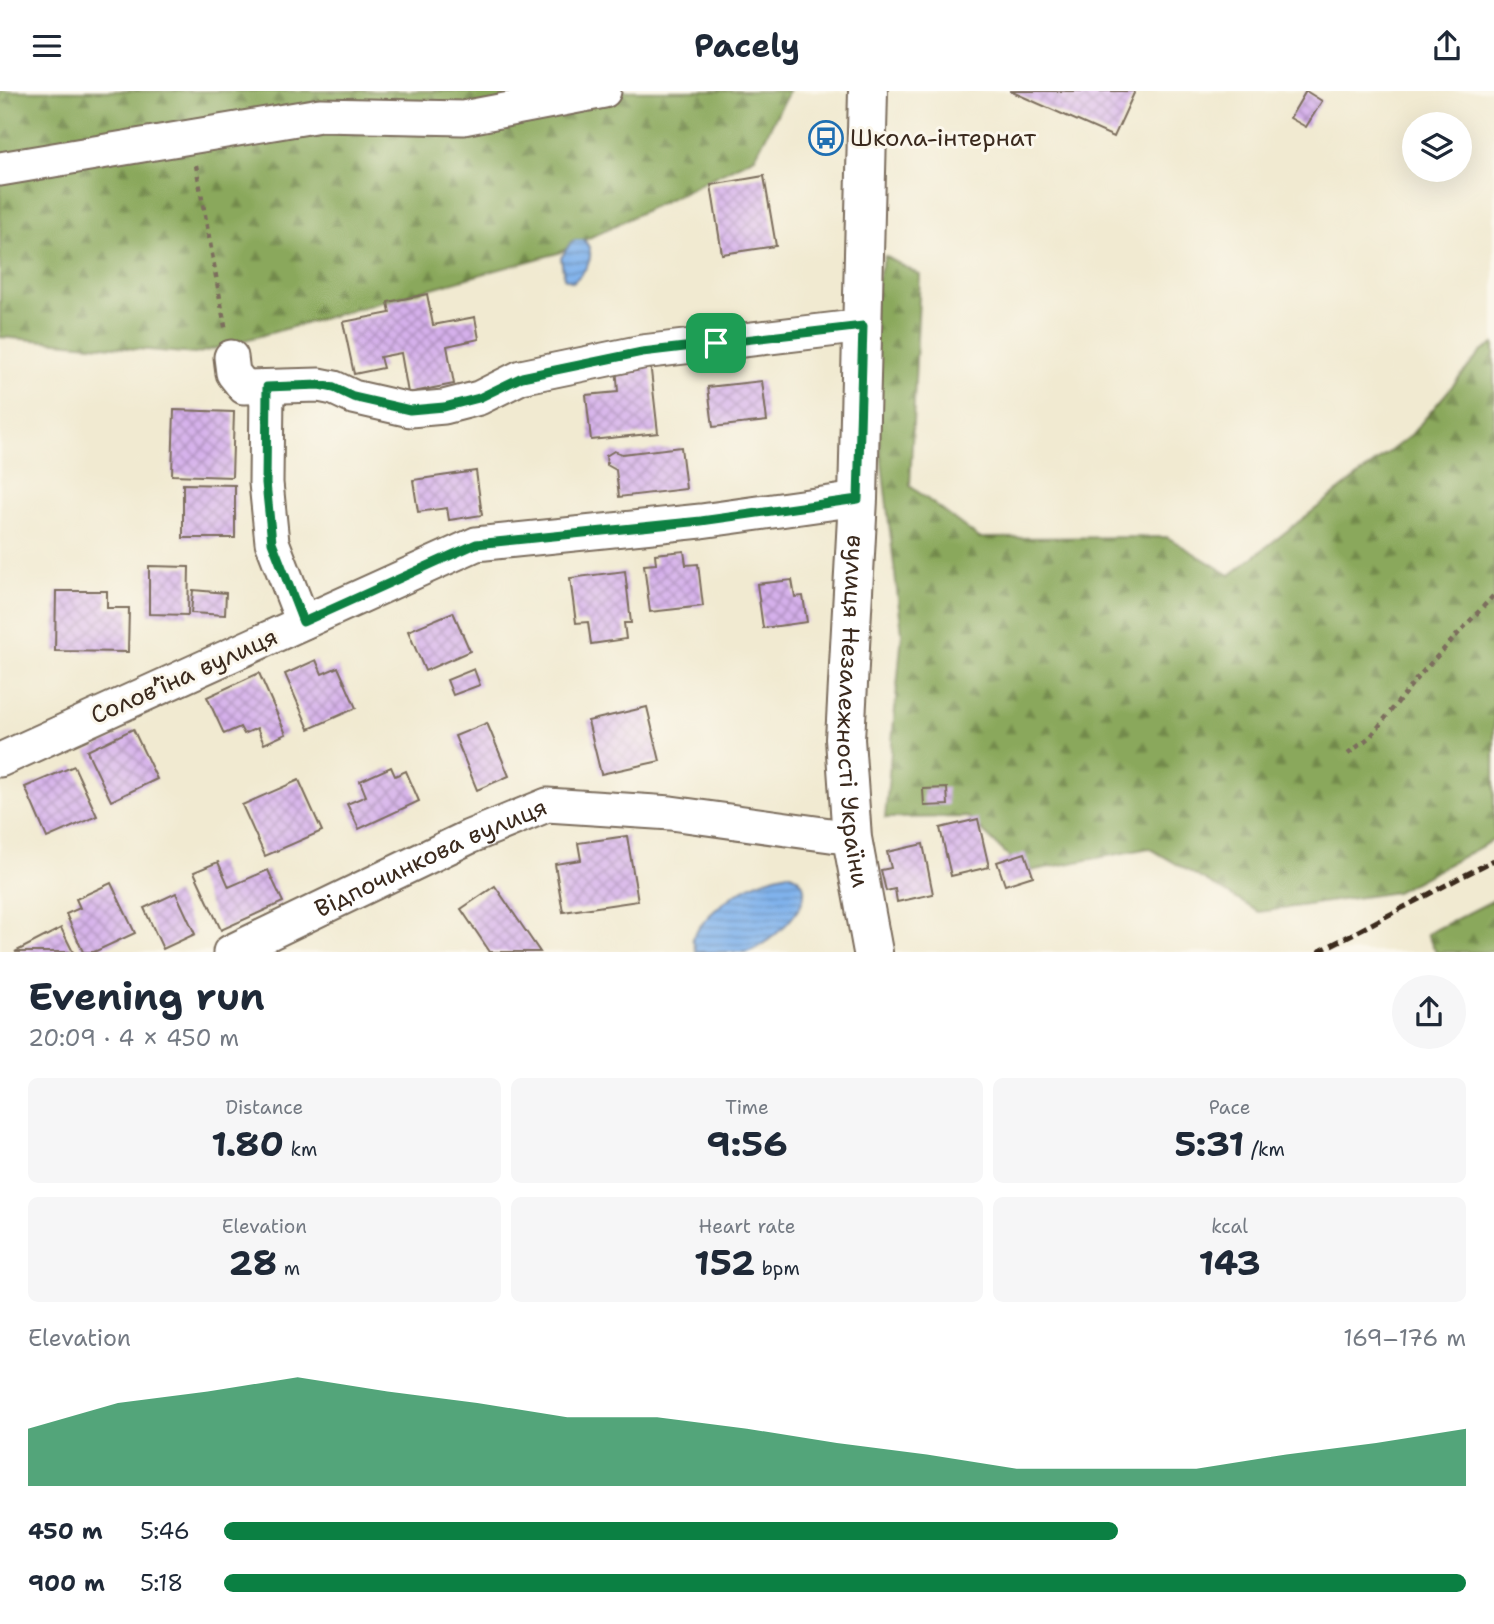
<!DOCTYPE html>
<html lang="en">
<head>
<meta charset="utf-8">
<style>
	:root { --surface:#fff; --page:#f6f6f7; --text:#1f2937; --muted:#747a83; --accent:#0b8043 }
	body { margin:0; font-family:"Shantell Sans",sans-serif; background:var(--page); color:var(--text); height:100vh; display:flex; flex-direction:column; font-size:26px; white-space:nowrap }
	* { box-sizing:border-box; margin:0 }
	p { font-size:23px; color:var(--muted) }
	.icon { flex:none; width:38px; height:38px; fill:none; stroke:currentColor; stroke-width:2; stroke-linecap:round; stroke-linejoin:round }
	.map { position:relative; height:861px; overflow:hidden }
	.sheet { display:flex; flex-direction:column; background:var(--surface); flex:1 }
	.sheet>* { flex:none }
	.controls { position:absolute; left:1402px; top:21px; display:grid; gap:14px }
	.controls a { display:grid; place-items:center; width:70px; height:70px; border-radius:50%; background:var(--surface); box-shadow:0 7px 28px #0002; font-size:35px }
	.pin { position:absolute; display:grid; place-items:center; width:60px; height:60px; color:#fff; margin:-30px; border-radius:14px; box-shadow:0 4px 10px #0006 }
	.round { display:grid; place-items:center; flex:none; width:74px; height:74px; border-radius:37px; background:var(--page) }
	.summary { display:flex; align-items:center; justify-content:space-between; height:119px; padding:0 28px }
	h1 { font-size:38px; font-weight:700; line-height:52px }
	.figures { display:grid; grid-template-columns:repeat(3,1fr); gap:10px; height:119px; padding:7px 28px }
	.figures div { display:grid; align-content:center; border-radius:10px; background:var(--page); text-align:center }
	.figures b { font-size:35px; font-weight:700 }
	.figures small { font-size:19px; font-weight:400 }
	.figures p { font-size:19px }
	.chart { height:196px; padding:14px 28px }
	.chart p { display:flex; justify-content:space-between }
	.chart svg { width:100%; height:126px; margin-top:7px; fill:var(--accent); opacity:.7 }
	ul { padding:0 28px; list-style:none; font-size:23px }
	li { display:grid; grid-template-columns:112px 84px 1fr; align-items:center; height:52px }
	li i { height:18px; border-radius:9px; background:var(--accent) }
	header { display:flex; justify-content:space-between; align-items:center; height:91px; padding:0 28px; background:var(--surface); font-size:32px; font-weight:700 }
	.map>svg:first-child { display:block }
	.forest { fill:url(#forest-firs); stroke:#62693d; stroke-width:2 }
	.water { fill:url(#water-rules); stroke:#5e6e85; stroke-width:2 }
	.building { fill:url(#building-cross-hatch) }
	.lines { fill:none; stroke-linecap:round; stroke-linejoin:round }
	.minor-casing { stroke:#7b6d5d; stroke-width:37 }
	.major-casing { stroke:#7b6d5d; stroke-width:42 }
	.path { stroke:#7b6d5d; stroke-width:4.5; stroke-dasharray:5 5; stroke-linecap:butt }
	.minor { stroke:#fff; stroke-width:33 }
	.major { stroke:#fff; stroke-width:38 }
	.rail { stroke:#3b2a1e; stroke-width:5; stroke-dasharray:10 5; stroke-linecap:butt }
	.route-casing { stroke:#fff; stroke-width:14 }
	.route { stroke:#0b8043; stroke-width:9 }
	.labels { text-anchor:middle; stroke-width:6; stroke-linejoin:round; paint-order:stroke }
	.poi-label { font-size:24px; fill:#3b2a1e; stroke:#fbf7ec; text-anchor:start }
	.street-label { font-size:24px; fill:#3b2a1e; stroke:#fbf7ec }
</style>
</head>
<body>
<header><svg class="icon" aria-label="menu" viewBox="0 0 24 24"><path d="M4 6h16M4 12h16M4 18h16"/></svg>Pacely<svg class="icon" aria-label="share" viewBox="0 0 24 24"><path d="M12 15V3M7 8l5-5 5 5M5 13v7h14v-7"/></svg></header>
<div class="map">
<svg width="1494" height="861" viewBox="0 0 1494 861">
	<defs>
		<pattern id="forest-firs" width="22" height="20" patternUnits="userSpaceOnUse" patternTransform="scale(1.75)"><rect width="22" height="20" fill="#8aa85c"/><path d="M5 1l3.5 6h-7zM16 11l3.5 6h-7z" fill="#72894b"/></pattern>
		<pattern id="water-rules" width="6" height="5" patternUnits="userSpaceOnUse" patternTransform="scale(1.75)"><rect width="6" height="5" fill="#80b2ec"/><path d="M0 2.5h6" fill="none" stroke="#6a91bf"/></pattern>
		<pattern id="building-cross-hatch" width="8" height="8" patternUnits="userSpaceOnUse" patternTransform="scale(1.75)"><rect width="8" height="8" fill="#d5b0eb"/><path d="M0 0l8 8M0 8l8-8" fill="none" stroke="#ae8fbe"/></pattern>
	</defs>
	<rect width="100%" height="100%" fill="#fbf7ec"/>
	<filter id="ink" filterUnits="userSpaceOnUse"><feTurbulence type="fractalNoise" baseFrequency=".0143" numOctaves="2"/><feDisplacementMap in="SourceGraphic" scale="14" xChannelSelector="R" yChannelSelector="G"/><feConvolveMatrix kernelMatrix="1 2 1 2 8 2 1 2 1" color-interpolation-filters="sRGB"/></filter>
	<filter id="wash" filterUnits="userSpaceOnUse"><feTurbulence type="fractalNoise" baseFrequency=".00686" numOctaves="4" result="noise"/><feDisplacementMap in="SourceGraphic" scale="28" xChannelSelector="R" yChannelSelector="G"/><feGaussianBlur stdDeviation="1.57" result="paint"/><feColorMatrix in="noise" values="0 0 0 0 0 0 0 0 0 0 0 0 0 0 0 0 0 1.4 0 .05"/><feComposite in="paint" operator="in"/></filter>
	<g filter="url(#wash)">
		<rect width="100%" height="100%" fill="#f1ead1"/>
		<!-- forest -->
		<g class="forest">
			<polygon points="0,0 789,0 755,66 558,162 195,263 0,246"/>
			<polygon points="885,165 920,184 910,395 979,447 1167,446 1230,484 1411,344 1481,261 1494,253 1494,749 1396,801 1259,821 1149,757 1025,781 968,726 885,727 902,542 876,322 872,206"/>
			<polygon points="1494,809 1494,861 1436,861 1427,843"/>
		</g>
		<!-- water -->
		<g class="water">
			<path d="M575,149H584C598,164 586,180 573,191L564,187L561,167L571,151Z"/>
			<path d="M788,782C834,798 770,855 746,861C734,861 709,861 696,861L692,847C714,812 748,790 788,782Z"/>
		</g>
		<g id="blocks">
			<!-- building -->
			<g class="building">
				<polygon points="1010,0 1135,0 1114,46"/>
				<polygon points="1306,0 1322,10 1306,36 1290,27"/>
				<polygon points="764,85 776,155 722,163 711,94"/>
				<polygon points="427,203 433,234 475,226 479,248 447,255 454,293 408,302 401,262 380,266 383,277 354,283 343,231 390,222 388,211"/>
				<polygon points="650,271 658,342 591,349 586,304 618,301 616,274"/>
				<polygon points="762,290 767,330 713,336 708,296"/>
				<polygon points="174,319 234,321 232,386 172,384"/>
				<polygon points="681,356 686,398 619,406 616,379 607,374 606,365 614,360 622,363"/>
				<polygon points="476,380 482,424 449,429 447,417 418,421 413,389"/>
				<polygon points="183,393 235,394 235,447 183,447"/>
				<polygon points="684,460 686,474 698,473 703,515 650,521 644,474 656,473 655,463"/>
				<polygon points="149,475 189,476 188,524 149,523"/>
				<polygon points="625,480 631,532 624,532 626,548 591,553 588,531 576,532 570,487"/>
				<polygon points="792,489 795,506 803,505 807,531 763,537 757,493"/>
				<polygon points="193,499 226,502 225,524 191,522"/>
				<polygon points="56,500 107,500 107,517 129,517 128,561 55,560"/>
				<polygon points="453,521 470,560 425,580 408,540"/>
				<polygon points="316,569 322,583 338,576 356,617 309,638 285,583"/>
				<polygon points="474,578 480,594 453,604 447,589"/>
				<polygon points="259,582 286,643 264,653 257,637 244,643 240,636 224,643 207,606"/>
				<polygon points="647,616 660,670 601,683 588,630"/>
				<polygon points="487,632 509,685 477,699 455,645"/>
				<polygon points="133,638 157,688 111,710 87,660"/>
				<polygon points="74,675 97,725 47,747 25,696"/>
				<polygon points="391,676 395,685 406,680 419,710 359,738 347,713 366,705 360,690"/>
				<polygon points="299,689 322,740 265,765 242,714"/>
				<polygon points="947,697 948,714 924,715 923,698"/>
				<polygon points="978,728 989,776 951,785 940,737"/>
				<polygon points="627,745 638,810 563,821 555,773 581,769 578,752"/>
				<polygon points="923,753 933,803 897,811 895,798 886,800 881,779 891,777 887,761"/>
				<polygon points="1025,762 1033,785 1005,794 997,771"/>
				<polygon points="218,771 229,796 268,779 283,811 221,839 194,781"/>
				<polygon points="111,792 135,842 94,861 83,861 66,823 80,817 76,808"/>
				<polygon points="495,795 540,861 490,861 461,818"/>
				<polygon points="176,802 195,843 163,858 144,817"/>
				<polygon points="61,837 73,861 15,861"/>
			</g>
		</g>
	</g>
	<g filter="url(#ink)">
		<use href="#blocks" fill-opacity="0" stroke="#7b6d5d" stroke-width="2"/>
		<g class="lines">
			<!-- minor casing -->
			<g class="minor-casing">
				<g id="minor">
					<polyline points="0,78 320,24 463,27 604,0"/>
					<polyline points="231,266 233,282 244,296 319,294 334,297 353,306 410,319 444,316 479,307 521,286 642,261 863,235"/>
					<polyline points="267,296 266,392 272,451 303,531"/>
					<polyline points="0,669 476,453 701,430 858,408"/>
					<path id="s1" d="M230,861L469,746L547,714L671,722L852,747"/>
				</g>
			</g>
			<!-- major casing -->
			<g class="major-casing">
				<g id="major">
					<path id="s2" d="M868,0L858,408L845,648L852,747L873,861"/>
				</g>
			</g>
			<!-- path -->
			<g class="path">
				<polyline points="196,74 226,241"/>
				<polyline points="1348,663 1371,645 1417,587 1494,504"/>
			</g>
			<!-- minor -->
			<use href="#minor" class="minor"/>
			<!-- major -->
			<use href="#major" class="major"/>
			<!-- rail -->
			<polyline class="rail" points="1318,861 1494,769"/>
		</g>
	</g>
	<g class="lines" filter="url(#ink)">
		<!-- route casing -->
		<g class="route-casing">
			<polygon id="route" points="863,235 858,408 701,430 476,453 303,531 272,451 266,392 267,296 319,294 334,297 353,306 410,319 444,316 479,307 522,286 642,261"/>
		</g>
		<!-- route -->
		<use href="#route" class="route"/>
	</g>
	<!-- icons -->
	<defs>
		<g id="bus-ring" transform="scale(1.75)"><circle r="9.5" fill="#fbf7ec" stroke="#1f6fb2" stroke-width="1.5"/><path d="M-5-6H5V4H4V6H2V4H-2V6H-4V4H-5ZM-3.5-4V0h7V-4ZM-3.5 1.2v1.5H-2V1.2ZM2 1.2v1.5H3.5V1.2Z" fill="#1f6fb2"/></g>
	</defs>
	<g fill-rule="evenodd">
		<use href="#bus-ring" x="826" y="47"/>
	</g>
	<g class="labels">
		<!-- poi labels -->
		<g class="poi-label">
			<text x="850" y="55">Школа-інтернат</text>
		</g>
		<!-- street labels -->
		<g class="street-label">
			<text transform="translate(184 585) rotate(-24)" y="8">Соловʼїна вулиця</text>
			<text dy="8" stroke="none"><textPath href="#s2" startOffset="621">вулиця Незалежності України</textPath></text>
			<text dy="8" stroke="none"><textPath href="#s1" startOffset="222">Відпочинкова вулиця</textPath></text>
		</g>
	</g>
</svg>
<div class="controls">
<a><svg class="icon" aria-label="layers" viewBox="0 0 24 24"><path d="M12 4l9 5-9 5-9-5zM3 14l9 5 9-5"/></svg></a>
</div>
<div class="pin" style="left:716px;top:252px;background:#1e9e55"><svg class="icon" aria-label="arrive" viewBox="0 0 24 24"><path d="M6 21V4h12l-3 4 3 4H6"/></svg></div>
</div>
<section class="sheet">
<div class="summary"><div><h1>Evening run</h1><p>20:09 · 4 × 450 m</p></div><a class="round"><svg class="icon" aria-label="share" viewBox="0 0 24 24"><path d="M12 15V3M7 8l5-5 5 5M5 13v7h14v-7"/></svg></a></div>
<div class="figures">
<div><p>Distance</p><b>1.80<small> km</small></b></div>
<div><p>Time</p><b>9:56</b></div>
<div><p>Pace</p><b>5:31<small> /km</small></b></div>
</div>
<div class="figures">
<div><p>Elevation</p><b>28<small> m</small></b></div>
<div><p>Heart rate</p><b>152<small> bpm</small></b></div>
<div><p>kcal</p><b>143</b></div>
</div>
<div class="chart"><p><span>Elevation</span>169–176 m</p>
<svg viewBox="0 0 160 44" preserveAspectRatio="none"><path d="M0 44V24L10 15L20 11L30 6L40 11L50 15L60 20L70 20L80 24L90 29L100 33L110 38L120 38L130 38L140 33L150 29L160 24V44z"/></svg>
</div>
<ul>
<li><b>450 m</b>5:46<i style="width:72%"></i></li>
<li><b>900 m</b>5:18<i style="width:100%"></i></li>
</ul>
</section>
</body>
</html>
